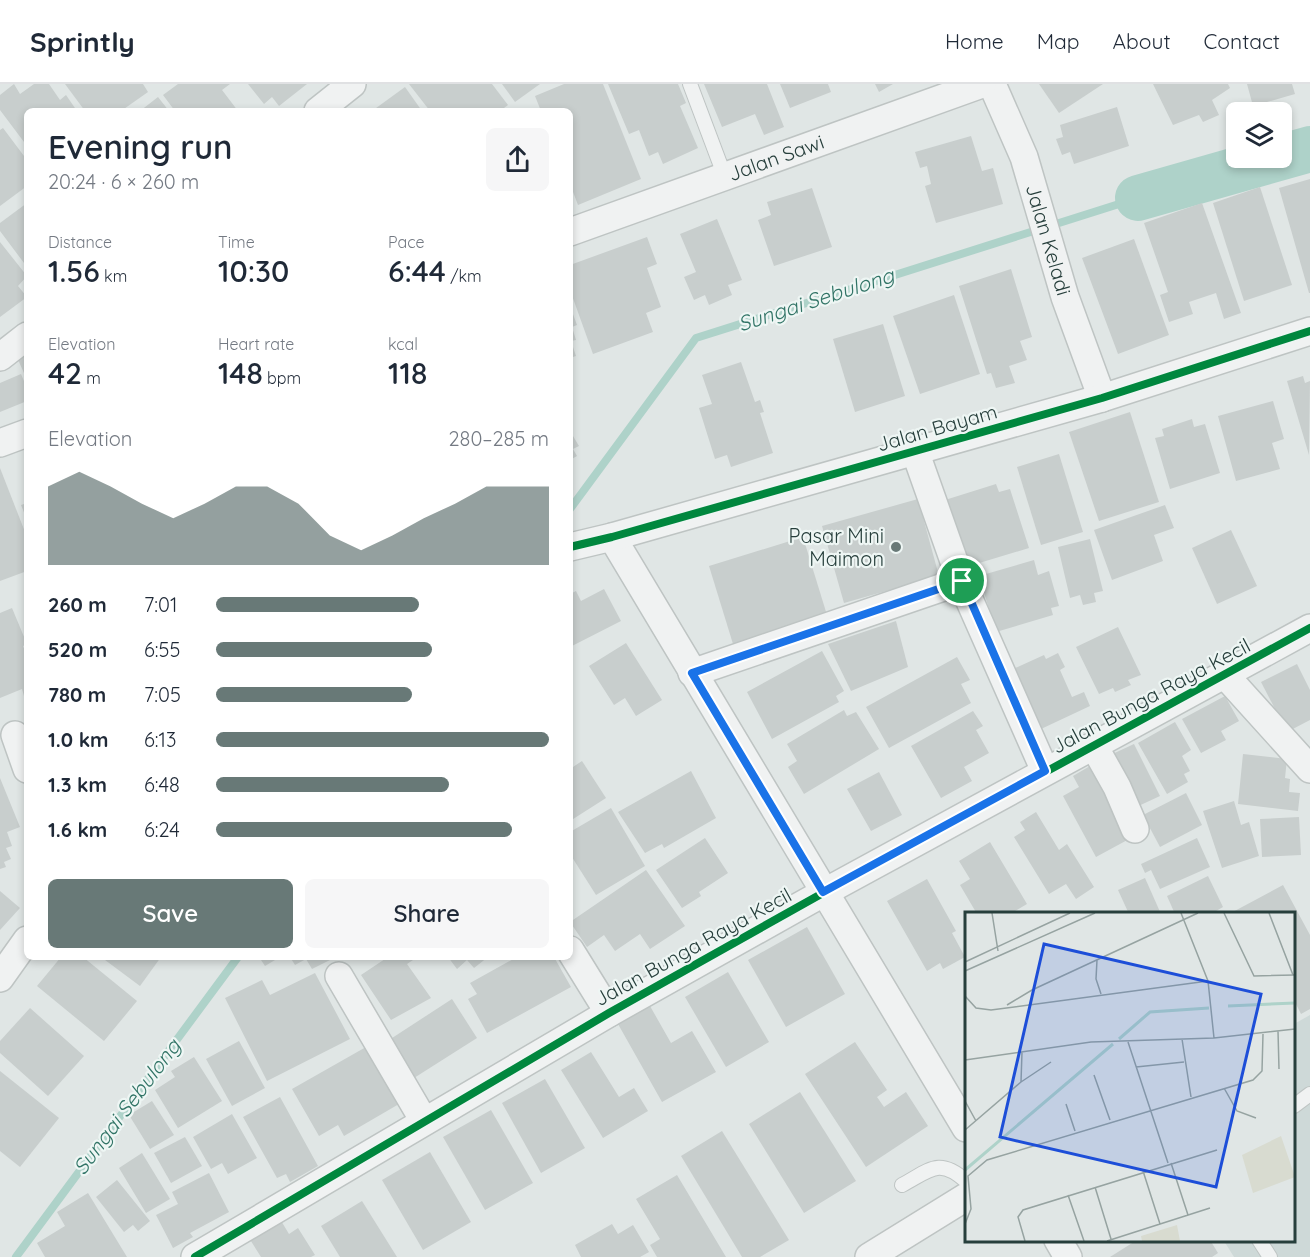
<!DOCTYPE html>
<html lang="en">
<head>
<meta charset="utf-8">
<style>
	:root { --surface:#fff; --page:#f6f6f7; --text:#1f2937; --muted:#747a83; --line:#e0e1e3; --accent:#687977 }
	body { margin:0; font-family:Quicksand,sans-serif; background:var(--page); color:var(--text); height:100vh; display:flex; flex-direction:column; font-size:22px; white-space:nowrap }
	* { box-sizing:border-box; margin:0 }
	p { font-size:20px; color:var(--muted) }
	.icon { flex:none; width:33px; height:33px; fill:none; stroke:currentColor; stroke-width:2; stroke-linecap:round; stroke-linejoin:round }
	.map { position:relative; flex:1; overflow:hidden }
	.drawer { position:absolute; left:24px; top:24px; width:549px; height:852px; display:flex; flex-direction:column; background:var(--surface); border-radius:9px; box-shadow:0 3px 9px #0003 }
	.drawer>* { flex:none }
	.buttons { position:absolute; left:1226px; top:18px; display:grid; gap:12px }
	.buttons a { display:grid; place-items:center; width:66px; height:66px; border-radius:9px; background:var(--surface); box-shadow:0 3px 9px #0003; font-size:30px }
	.pin { position:absolute; display:grid; place-items:center; width:51px; height:51px; color:#fff; margin:-26px; border:3px solid #fff; border-radius:50%; box-shadow:0 2px 6px #0007 }
	.round { display:grid; place-items:center; flex:none; width:63px; height:63px; border-radius:9px; background:var(--page) }
	.overview { display:flex; align-items:center; justify-content:space-between; height:102px; padding:0 24px }
	h1 { font-size:33px; font-weight:600; line-height:45px }
	.metrics { display:grid; grid-template-columns:repeat(3,1fr); gap:9px; height:102px; padding:6px 24px }
	.metrics div { display:grid; align-content:center }
	.metrics b { font-size:30px; font-weight:600 }
	.metrics small { font-size:16px; font-weight:400 }
	.metrics p { font-size:16px }
	.chart { height:168px; padding:12px 24px }
	.chart p { display:flex; justify-content:space-between }
	.chart svg { width:100%; height:108px; margin-top:6px; fill:var(--accent); opacity:.7 }
	.primary-button { display:flex; gap:12px; margin-top:auto; padding:12px 24px }
	.primary-button a { flex:1; height:69px; border-radius:9px; background:var(--accent); color:#fff; font-size:24px; font-weight:600; line-height:69px; text-align:center }
	.primary-button a+a { background:var(--page); color:var(--text) }
	ul { padding:0 24px; list-style:none; font-size:20px }
	li { display:grid; grid-template-columns:96px 72px 1fr; align-items:center; height:45px }
	li i { height:15px; border-radius:8px; background:var(--accent) }
	header { display:flex; align-items:center; gap:36px; box-sizing:border-box; height:84px; padding:0 30px; background:var(--surface); border-bottom:2px solid var(--line) }
	header strong { font-size:28px }
	nav { display:flex; gap:33px; margin-inline-start:auto; font-size:21px }
	.map>svg:first-child { display:block }
	.built { fill:#ced9d8 }
	.lines { fill:none; stroke-linecap:round; stroke-linejoin:round }
	.stream { stroke:#aed2c9; stroke-width:8 }
	.river { stroke:#aed2c9; stroke-width:46 }
	.building { fill:#c8cecd }
	.service-casing { stroke:#bec4c3; stroke-width:16 }
	.minor-casing { stroke:#bec4c3; stroke-width:30 }
	.service { stroke:#f0f2f2; stroke-width:14 }
	.minor { stroke:#f0f2f2; stroke-width:27 }
	.cycleway-casing { stroke:#eef6f4; stroke-width:11 }
	.cycleway { stroke:#00873e; stroke-width:8 }
	.route-casing { stroke:#fff; stroke-width:12 }
	.route { stroke:#1a73e8; stroke-width:8 }
	.poi-dot { fill:#687977; stroke:#eef6f4; stroke-width:2 }
	.labels { text-anchor:middle; stroke-width:4.5; stroke-linejoin:round; paint-order:stroke }
	.street-label { font-size:20px; fill:#273f3c; stroke:#eef6f4 }
	.poi-label { font-size:20px; fill:#273f3c; stroke:#eef6f4; text-anchor:end }
	.water-label { font-size:21px; font-style:italic; fill:#317466; stroke:#eef6f4 }
	.inset-river { fill:none; stroke:#aed2c9; stroke-width:3 }
	.inset-road { fill:none; stroke:#96a3a1; stroke-width:1.5 }
	.view { fill:#1d4ed8; fill-opacity:0.15; stroke:#1d4ed8; stroke-width:3 }
	.inset-edge { fill:none; stroke:#273f3c; stroke-width:3 }
</style>
</head>
<body>
<header>
<strong>Sprintly</strong>
<nav><a>Home</a><a>Map</a><a>About</a><a>Contact</a></nav>
</header>
<div class="map">
<svg width="1310" height="1173" viewBox="0 0 1310 1173">
	<rect width="100%" height="100%" fill="#e0e6e5"/>
	<!-- built -->
	<polygon class="built" points="1310,931 1310,1173 1234,1173 1224,1157 1294,1156 1294,940"/>
	<g class="lines">
		<!-- stream -->
		<g class="stream">
			<polyline points="570,425 696,254 1138,114"/>
			<polyline points="16,1173 238,873"/>
		</g>
		<!-- river -->
		<polyline class="river" points="1138,114 1310,65"/>
	</g>
	<!-- building -->
	<g class="building">
		<polygon points="14,0 20,10 34,0 49,0 60,16 66,11 77,27 27,27 27,62 0,26 0,11"/>
		<polygon points="65,0 143,0 148,8 121,27 85,27"/>
		<polygon points="178,0 230,0 222,6 238,27 175,27 163,11"/>
		<polygon points="248,0 307,0 279,22 272,13 264,20"/>
		<polygon points="409,0 492,0 508,21 500,27 430,27"/>
		<polygon points="502,0 540,0 515,18"/>
		<polygon points="564,0 603,0 641,95 578,121 570,100 570,27 541,27 535,12"/>
		<polygon points="608,0 678,0 686,19 680,22 698,64 663,80 658,68 649,72 639,46 629,50"/>
		<polygon points="704,0 767,0 784,43 764,51 755,30 722,43"/>
		<polygon points="780,0 828,0 831,8 790,24"/>
		<polygon points="875,0 893,0 879,8"/>
		<polygon points="1039,0 1103,0 1059,29"/>
		<polygon points="1153,0 1228,0 1230,4 1212,16 1219,31 1203,38 1199,31 1173,41"/>
		<polygon points="1247,0 1292,0 1295,10 1253,22"/>
		<polygon points="405,3 422,27 372,27"/>
		<polygon points="158,13 169,27 140,27"/>
		<polygon points="1117,23 1129,62 1074,80 1070,68 1062,71 1056,55 1063,53 1060,41"/>
		<polygon points="3,44 27,76 27,102 0,122 0,46"/>
		<polygon points="971,52 982,87 993,84 1003,120 936,139 925,102 931,100 927,82 920,84 915,68"/>
		<polygon points="1310,95 1310,209 1309,209 1279,104"/>
		<polygon points="1260,103 1292,201 1244,217 1213,119"/>
		<polygon points="812,104 832,163 774,182 758,136 771,131 767,118"/>
		<polygon points="27,119 27,183 0,147 0,139"/>
		<polygon points="1202,119 1241,229 1224,235 1216,209 1189,218 1193,230 1169,238 1160,211 1168,208 1144,139"/>
		<polygon points="717,135 742,196 728,201 732,211 709,221 705,211 694,216 684,193 696,188 680,150"/>
		<polygon points="647,153 657,180 647,184 661,223 646,229 653,248 593,270 570,206 570,181"/>
		<polygon points="1134,155 1169,251 1118,270 1082,174"/>
		<polygon points="0,158 27,192 18,202 27,213 0,233"/>
		<polygon points="1011,185 1032,253 1020,257 1027,276 1009,282 1015,299 996,304 991,289 987,290 959,202"/>
		<polygon points="954,211 980,290 920,310 893,232"/>
		<polygon points="570,222 577,241 572,243 576,256 571,257 576,272 570,274"/>
		<polygon points="883,240 905,312 855,328 833,255"/>
		<polygon points="27,264 27,296 16,271"/>
		<polygon points="741,278 755,318 760,316 764,328 760,329 773,369 731,383 727,371 715,375 699,324 712,320 702,291"/>
		<polygon points="21,290 27,304 27,317 0,328 0,299"/>
		<polygon points="1303,292 1305,299 1310,297 1309,371 1287,297"/>
		<polygon points="1273,317 1284,355 1272,359 1280,385 1236,397 1218,332"/>
		<polygon points="1130,328 1159,418 1099,437 1069,348"/>
		<polygon points="1192,335 1194,343 1205,340 1220,389 1170,405 1155,354 1164,352 1162,345"/>
		<polygon points="570,347 579,362 573,365 577,372 570,376"/>
		<polygon points="1059,370 1083,448 1041,461 1017,383"/>
		<polygon points="0,384 27,453 27,487 0,497"/>
		<polygon points="996,400 999,408 1010,405 1029,464 966,483 945,416"/>
		<polygon points="918,415 939,492 844,519 822,442"/>
		<polygon points="27,419 27,436 21,421"/>
		<polygon points="1165,421 1174,444 1154,451 1163,477 1112,496 1094,446"/>
		<polygon points="1231,446 1257,502 1217,520 1192,464"/>
		<polygon points="803,453 827,531 733,560 709,482"/>
		<polygon points="1090,455 1103,507 1094,509 1096,518 1083,521 1080,511 1070,514 1058,463"/>
		<polygon points="1034,476 1038,491 1049,487 1059,522 1051,524 1053,531 996,548 979,492"/>
		<polygon points="604,505 621,537 570,563 570,510 576,507 581,517"/>
		<polygon points="12,524 27,560 23,562 27,572 27,610 24,612 22,605 0,614 0,529"/>
		<polygon points="896,537 908,583 851,607 828,560"/>
		<polygon points="1118,543 1141,591 1128,596 1131,601 1115,608 1113,604 1099,610 1076,563"/>
		<polygon points="626,559 662,616 636,632 625,614 614,621 589,582"/>
		<polygon points="822,567 844,607 836,612 839,618 772,655 747,608"/>
		<polygon points="1058,569 1065,583 1060,586 1072,613 1084,608 1090,622 1041,645 1013,585 1044,571 1046,575"/>
		<polygon points="957,573 970,596 961,600 971,619 889,664 866,623"/>
		<polygon points="1297,580 1310,606 1310,636 1287,648 1261,598"/>
		<polygon points="1225,612 1239,637 1221,647 1226,656 1201,669 1182,635"/>
		<polygon points="844,626 847,632 856,628 879,665 804,710 788,683 797,677 787,660"/>
		<polygon points="973,627 983,642 976,646 989,669 964,683 972,697 941,714 911,662"/>
		<polygon points="1175,638 1191,666 1182,672 1190,687 1184,690 1188,698 1167,710 1138,659"/>
		<polygon points="1134,660 1160,712 1132,725 1106,673"/>
		<polygon points="1243,670 1287,675 1285,694 1290,695 1289,708 1300,709 1298,727 1238,720"/>
		<polygon points="582,677 606,714 570,737 570,685"/>
		<polygon points="1090,682 1131,754 1096,773 1063,712 1079,703 1073,692"/>
		<polygon points="691,687 716,734 664,764 662,760 645,769 618,728"/>
		<polygon points="879,688 902,731 871,747 847,705"/>
		<polygon points="0,694 20,743 7,748 12,762 6,764 11,775 4,778 6,783 0,785"/>
		<polygon points="1186,709 1202,741 1160,763 1143,731"/>
		<polygon points="1234,717 1241,741 1249,738 1259,772 1222,784 1203,727"/>
		<polygon points="611,724 645,782 596,811 570,770 570,748"/>
		<polygon points="1036,728 1059,766 1067,760 1094,803 1076,815 1066,800 1049,810 1014,753 1025,746 1020,738"/>
		<polygon points="1299,733 1301,771 1262,773 1260,735"/>
		<polygon points="705,754 728,789 699,808 701,812 682,824 656,786"/>
		<polygon points="1197,754 1210,783 1160,805 1151,786 1145,789 1141,780"/>
		<polygon points="990,758 1027,820 1010,830 977,830 960,801 970,795 959,777"/>
		<polygon points="646,786 685,842 650,865 640,850 615,867 604,851 587,863 570,838"/>
		<polygon points="1208,792 1223,823 1211,830 1175,830 1167,812"/>
		<polygon points="1145,794 1161,830 1129,830 1118,806"/>
		<polygon points="927,795 956,847 952,849 965,873 943,885 940,879 927,887 887,817"/>
		<polygon points="1283,801 1310,851 1310,925 1301,930 1294,916 1294,830 1229,830"/>
		<polygon points="0,807 20,824 0,846"/>
		<polygon points="807,843 845,910 786,943 748,876"/>
		<polygon points="61,873 83,873 137,917 104,957 37,902"/>
		<polygon points="101,873 161,873 140,902"/>
		<polygon points="259,873 280,873 265,882"/>
		<polygon points="290,873 327,873 330,876 312,885 306,875 295,881"/>
		<polygon points="388,873 411,873 413,876 407,880 431,914 391,936 361,891"/>
		<polygon points="448,873 488,873 474,884 467,876 457,885"/>
		<polygon points="517,873 554,873 571,903 487,949 468,915 477,910 470,899"/>
		<polygon points="728,888 769,958 726,983 685,913"/>
		<polygon points="315,889 350,955 267,997 225,914 262,896 270,911"/>
		<polygon points="452,915 477,954 414,994 389,956"/>
		<polygon points="650,922 671,959 692,947 716,988 662,1018 618,940"/>
		<polygon points="30,924 84,972 48,1012 0,969 0,957"/>
		<polygon points="239,957 265,1004 232,1022 206,975"/>
		<polygon points="855,958 887,1006 877,1013 884,1023 906,1008 928,1042 866,1083 805,990"/>
		<polygon points="366,963 399,1020 344,1052 338,1041 319,1052 292,1005"/>
		<polygon points="591,968 619,1013 634,1004 648,1027 603,1054 561,986"/>
		<polygon points="194,973 222,1017 178,1044 155,1006 175,993 171,987"/>
		<polygon points="0,987 59,1034 20,1083 0,1067"/>
		<polygon points="545,995 585,1064 541,1089 502,1019"/>
		<polygon points="800,1008 856,1097 804,1129 749,1040"/>
		<polygon points="280,1013 318,1082 290,1098 286,1090 277,1094 243,1033"/>
		<polygon points="152,1017 174,1051 150,1065 129,1031"/>
		<polygon points="491,1026 533,1099 485,1126 443,1053"/>
		<polygon points="232,1030 257,1074 228,1090 222,1079 211,1085 193,1053"/>
		<polygon points="722,1047 789,1156 760,1173 742,1173 681,1072"/>
		<polygon points="185,1053 202,1082 171,1099 154,1069"/>
		<polygon points="430,1068 471,1138 423,1166 382,1096"/>
		<polygon points="142,1069 170,1115 146,1129 119,1084"/>
		<polygon points="209,1089 229,1128 190,1149 193,1153 173,1164 156,1131 178,1120 172,1108"/>
		<polygon points="677,1091 726,1173 657,1173 650,1161 660,1155 636,1115"/>
		<polygon points="117,1096 150,1137 138,1147 133,1141 124,1148 96,1113"/>
		<polygon points="88,1109 127,1173 45,1173 37,1159 65,1142 57,1128"/>
		<polygon points="362,1117 397,1173 340,1173 321,1142"/>
		<polygon points="280,1135 289,1150 298,1144 315,1171 311,1173 261,1173 249,1154"/>
		<polygon points="612,1140 618,1150 633,1141 649,1168 640,1173 581,1173 575,1161"/>
		<polygon points="1137,1156 1210,1156 1218,1169 1212,1173 1110,1173"/>
	</g>
	<g class="lines">
		<!-- service casing -->
		<g class="service-casing">
			<g id="service">
				<polyline points="690,0 725,93"/>
				<polyline points="1294,1022 1310,1010"/>
				<path d="M902,1101C930,1086 939,1073 966,1097"/>
				<polyline points="1259,1156 1270,1173"/>
			</g>
		</g>
		<!-- minor casing -->
		<g class="minor-casing">
			<g id="minor">
				<path id="s1" d="M992,0L1024,73L1065,213L1102,314"/>
				<polyline points="318,27 352,0"/>
				<path id="s2" d="M570,148L982,0"/>
				<polyline points="0,273 27,252"/>
				<polyline points="0,359 27,349"/>
				<polyline points="915,367 961,497 1045,687"/>
				<polyline points="612,453 966,1044"/>
				<polyline points="570,463 612,453 1102,314 1310,247"/>
				<polyline points="692,589 961,497"/>
				<polyline points="1224,590 1310,685"/>
				<polyline points="15,651 27,685"/>
				<polyline points="1094,662 1117,703 1135,745"/>
				<polyline points="570,866 609,929"/>
				<polyline points="339,892 424,1037"/>
				<polyline points="0,894 27,856"/>
				<polyline points="1058,1156 1068,1173"/>
				<polyline points="195,1173 609,929 823,809 1310,544"/>
				<polyline points="869,1173 966,1113"/>
			</g>
		</g>
		<!-- service -->
		<use href="#service" class="service"/>
		<!-- minor -->
		<use href="#minor" class="minor"/>
		<!-- cycleway casing -->
		<g class="cycleway-casing">
			<g id="cycleway">
				<polyline points="570,463 612,453 1102,314 1310,247"/>
				<polyline points="195,1173 609,929 823,809 1310,544"/>
			</g>
		</g>
		<!-- cycleway -->
		<use href="#cycleway" class="cycleway"/>
	</g>
	<g class="lines">
		<!-- route casing -->
		<g class="route-casing">
			<polygon id="route" points="962,497 1045,687 823,808 692,589"/>
		</g>
		<!-- route -->
		<use href="#route" class="route"/>
	</g>
	<!-- markers -->
	<circle class="poi-dot" cx="896" cy="463" r="6"/>
	<g class="labels">
		<!-- street labels -->
		<g class="street-label">
			<text dy="7" stroke="none"><textPath href="#s2" startOffset="219">Jalan Sawi</textPath></text>
			<text dy="7" stroke="none"><textPath href="#s1" startOffset="166">Jalan Keladi</textPath></text>
			<text transform="translate(937 344) rotate(-16)" y="7">Jalan Bayam</text>
			<text transform="translate(1151 612) rotate(-28)" y="7">Jalan Bunga Raya Kecil</text>
			<text transform="translate(693 863) rotate(-29)" y="7">Jalan Bunga Raya Kecil</text>
		</g>
		<!-- poi labels -->
		<g class="poi-label">
			<text x="884" y="459">Pasar Mini<tspan x="884" dy="23">Maimon</tspan></text>
		</g>
		<!-- water labels -->
		<g class="water-label">
			<text transform="translate(816 216) rotate(-18)" y="7">Sungai Sebulong</text>
			<text transform="translate(127 1023) rotate(-53)" y="7">Sungai Sebulong</text>
		</g>
	</g>
	<!-- overview -->
	<g transform="translate(965 828)">
		<rect width="330" height="330" fill="#e0e6e5"/>
		<path d="M316,224L330,265L288,281L277,243ZM212,313L215,329H177L176,324Z" fill="#d8dbd0"/>
		<path class="inset-river" d="M263,94L330,91M154,127L185,100L244,96M0,258L148,132"/>
		<path class="inset-road" d="M27,1L33,39M216,1L243,69L249,126M259,1L289,64L330,63M304,1L328,63M132,48L131,67L136,82M0,50L105,1M0,59L130,1M0,84L11,96L26,98L243,69M42,93L67,78L233,1M313,119L314,157M217,127L226,185M163,130L203,251M0,148L126,130L249,126L330,117M171,155L219,150M129,163L145,208M56,170L86,150M259,176L272,199L291,206M0,189L11,209M101,192L110,219M0,218L56,170L57,140M206,251L223,303M178,259L195,312M130,275L146,327M103,283L119,329M0,312L6,297L3,264L22,248L288,168L297,159L298,122M60,329L53,305L58,298L252,238M142,329L245,296"/>
		<path class="view" d="M79,32L296,82L251,275L35,225Z"/>
		<rect width="330" height="330" class="inset-edge"/>
	</g>
</svg>
<div class="buttons">
<a><svg class="icon" aria-label="layers" viewBox="0 0 24 24"><path d="M12 4l9 5-9 5-9-5zM3 14l9 5 9-5"/></svg></a>
</div>
<div class="pin" style="left:962px;top:497px;background:#1e9e55"><svg class="icon" aria-label="arrive" viewBox="0 0 24 24"><path d="M6 21V4h12l-3 4 3 4H6"/></svg></div>
<section class="drawer">
<div class="overview"><div><h1>Evening run</h1><p>20:24 · 6 × 260 m</p></div><a class="round"><svg class="icon" aria-label="share" viewBox="0 0 24 24"><path d="M12 15V3M7 8l5-5 5 5M5 13v7h14v-7"/></svg></a></div>
<div class="metrics">
<div><p>Distance</p><b>1.56<small> km</small></b></div>
<div><p>Time</p><b>10:30</b></div>
<div><p>Pace</p><b>6:44<small> /km</small></b></div>
</div>
<div class="metrics">
<div><p>Elevation</p><b>42<small> m</small></b></div>
<div><p>Heart rate</p><b>148<small> bpm</small></b></div>
<div><p>kcal</p><b>118</b></div>
</div>
<div class="chart"><p><span>Elevation</span>280–285 m</p>
<svg viewBox="0 0 160 44" preserveAspectRatio="none"><path d="M0 44V12L10 6L20 12L30 19L40 25L50 19L60 12L70 12L80 19L90 32L100 38L110 32L120 25L130 19L140 12L150 12L160 12V44z"/></svg>
</div>
<ul>
<li><b>260 m</b>7:01<i style="width:61%"></i></li>
<li><b>520 m</b>6:55<i style="width:65%"></i></li>
<li><b>780 m</b>7:05<i style="width:59%"></i></li>
<li><b>1.0 km</b>6:13<i style="width:100%"></i></li>
<li><b>1.3 km</b>6:48<i style="width:70%"></i></li>
<li><b>1.6 km</b>6:24<i style="width:89%"></i></li>
</ul>
<div class="primary-button"><a>Save</a><a>Share</a></div>
</section>
</div>
</body>
</html>
